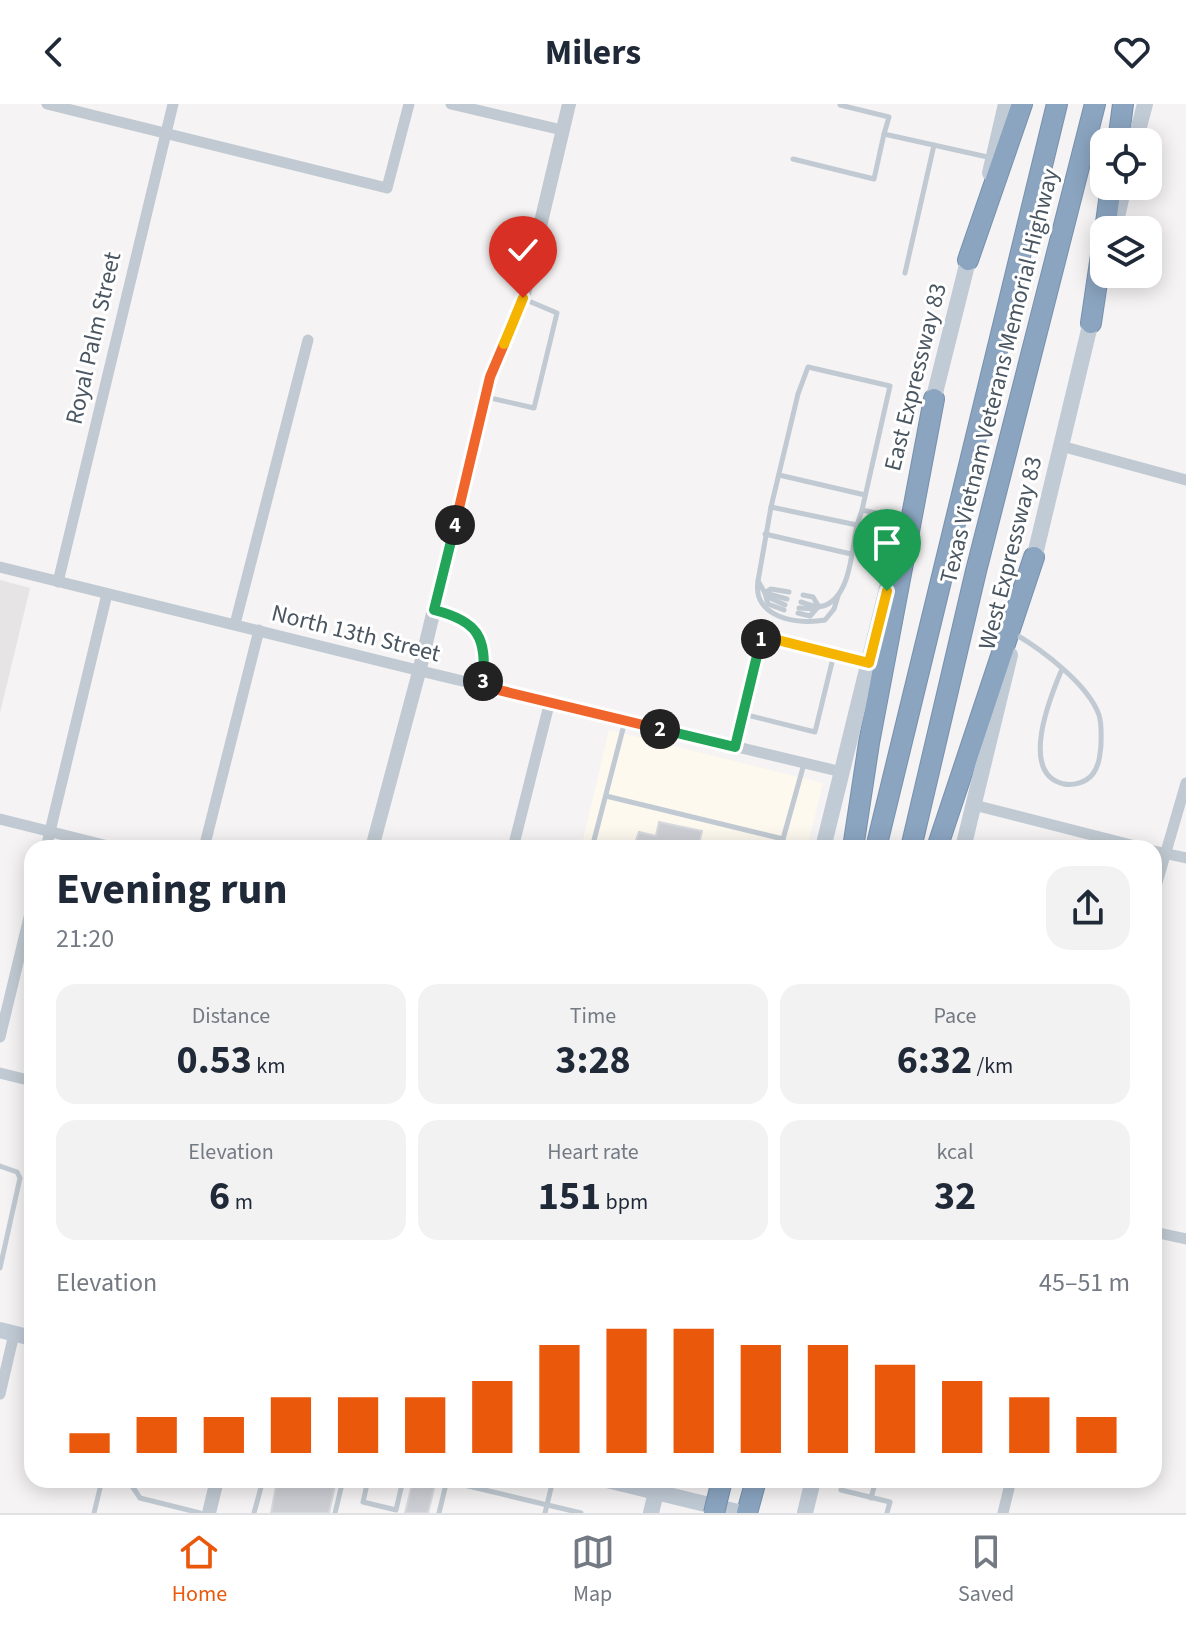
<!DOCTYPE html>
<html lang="en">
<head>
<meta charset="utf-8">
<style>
	:root { --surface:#fff; --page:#f2f2f3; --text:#1f2937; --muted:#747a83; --line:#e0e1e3; --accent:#ea580c }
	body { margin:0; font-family:"Source Sans 3",sans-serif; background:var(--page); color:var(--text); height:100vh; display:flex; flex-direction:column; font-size:30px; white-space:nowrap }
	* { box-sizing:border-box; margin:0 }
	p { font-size:26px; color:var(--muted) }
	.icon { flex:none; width:44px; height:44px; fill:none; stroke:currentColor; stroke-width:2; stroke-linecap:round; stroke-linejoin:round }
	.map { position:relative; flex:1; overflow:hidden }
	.details { position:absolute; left:24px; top:736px; width:1138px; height:648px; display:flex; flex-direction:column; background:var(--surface); border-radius:24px; box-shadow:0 4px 20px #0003 }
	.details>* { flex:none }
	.controls { position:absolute; left:1090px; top:24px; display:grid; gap:16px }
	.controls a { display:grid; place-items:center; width:72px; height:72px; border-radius:16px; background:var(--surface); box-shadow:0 4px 20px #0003; font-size:40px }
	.pin { position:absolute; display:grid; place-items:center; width:68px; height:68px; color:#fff; margin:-82px -34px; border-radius:50% 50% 50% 0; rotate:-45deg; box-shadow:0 0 8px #0007 }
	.pin .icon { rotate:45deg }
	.km { position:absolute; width:40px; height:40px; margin:-20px; border-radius:50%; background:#222; color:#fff; font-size:22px; line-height:40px; text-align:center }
	.round { display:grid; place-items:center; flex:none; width:84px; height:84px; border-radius:24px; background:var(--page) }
	.head { display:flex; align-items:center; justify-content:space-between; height:136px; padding:0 32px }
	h1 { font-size:44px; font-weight:700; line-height:60px }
	.metrics { display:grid; grid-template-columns:repeat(3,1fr); gap:12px; height:136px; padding:8px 32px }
	.metrics div { display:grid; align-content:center; border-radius:20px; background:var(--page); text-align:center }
	.metrics b { font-size:40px; font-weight:700 }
	.metrics small { font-size:22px; font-weight:400 }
	.metrics p { font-size:22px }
	.chart { height:224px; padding:16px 32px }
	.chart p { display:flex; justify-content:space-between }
	.chart svg { width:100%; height:144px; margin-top:8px; stroke:var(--accent); stroke-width:6 }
	header { display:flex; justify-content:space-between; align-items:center; height:104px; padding:0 32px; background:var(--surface); font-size:36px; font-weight:700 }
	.tab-bar { display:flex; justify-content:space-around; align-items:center; height:112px; border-top:2px solid var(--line); background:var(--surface); font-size:22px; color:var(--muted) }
	.tab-bar a { display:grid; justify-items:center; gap:4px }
	.tab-bar .current { color:var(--accent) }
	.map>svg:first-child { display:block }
	.commercial { fill:#fdf9ef }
	.education { fill:#e6e4e5 }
	.building { fill:#cdcfd5; stroke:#d7d9de; stroke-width:2 }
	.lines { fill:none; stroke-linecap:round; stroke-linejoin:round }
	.motorway-casing { stroke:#7690ad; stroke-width:22 }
	.service { stroke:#c1cad2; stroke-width:5 }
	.minor { stroke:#c1cad2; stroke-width:11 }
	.tertiary { stroke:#c1cad2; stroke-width:14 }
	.secondary { stroke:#c1cbd6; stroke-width:16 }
	.motorway { stroke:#8ba5c1; stroke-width:20 }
	.motorway-bridge-casing { stroke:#7690ad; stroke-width:22; stroke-linecap:butt }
	.motorway-bridge { stroke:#8ba5c1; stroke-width:20 }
	.split-1-casing { stroke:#fff; stroke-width:16 }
	.split-2-casing { stroke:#fff; stroke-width:16 }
	.split-3-casing { stroke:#fff; stroke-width:16 }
	.split-4-casing { stroke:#fff; stroke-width:16 }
	.split-5-casing { stroke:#fff; stroke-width:16 }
	.split-6-casing { stroke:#fff; stroke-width:16 }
	.split-1 { stroke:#f5b400; stroke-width:10 }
	.split-2 { stroke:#22a559; stroke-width:10 }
	.split-3 { stroke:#f0652b; stroke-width:10 }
	.split-4 { stroke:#22a559; stroke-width:10 }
	.split-5 { stroke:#f0652b; stroke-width:10 }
	.split-6 { stroke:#f5b400; stroke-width:10 }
	.labels { text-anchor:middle; stroke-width:6; stroke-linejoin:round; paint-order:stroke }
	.street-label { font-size:24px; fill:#4a5661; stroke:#fff }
</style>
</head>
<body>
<header><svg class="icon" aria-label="back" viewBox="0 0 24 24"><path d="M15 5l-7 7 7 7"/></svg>Milers<svg class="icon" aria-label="heart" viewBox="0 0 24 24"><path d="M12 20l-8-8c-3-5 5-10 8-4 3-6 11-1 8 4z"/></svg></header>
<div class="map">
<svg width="1186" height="1409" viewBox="0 0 1186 1409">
	<rect width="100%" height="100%" fill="#f5f3f3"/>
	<!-- commercial -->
	<polygon class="commercial" points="609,626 823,679 807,744 581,744"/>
	<!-- education -->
	<polygon class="education" points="0,476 30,484 0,609"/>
	<!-- building -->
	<g class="building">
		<polygon points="659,718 702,727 698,744 618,744 619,737 634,742 639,728 656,732"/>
		<polygon points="277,1376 336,1377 329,1409 271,1409"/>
		<polygon points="413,1376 436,1376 428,1409 405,1409"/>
	</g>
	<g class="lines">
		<!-- motorway casing -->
		<g class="motorway-casing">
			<g id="motorway">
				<polyline points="1118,38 1123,0"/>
				<polyline points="1105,126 1111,82"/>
				<polyline points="968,156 1022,0"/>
				<polyline points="1091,219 1104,131"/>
				<polyline points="853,744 869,639 934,295"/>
				<polyline points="876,744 1057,0"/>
				<polyline points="911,744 976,467 1095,0"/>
				<polyline points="937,744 1034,453"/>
				<polyline points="747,1409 756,1376"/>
			</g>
		</g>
		<!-- service -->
		<g class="service">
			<polyline points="840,1 889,13 884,30 992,54"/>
			<polyline points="793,55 874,75 884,30"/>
			<polyline points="905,169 934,41"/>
			<polyline points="486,293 534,304 557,209 524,195"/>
			<polyline points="779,371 865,391"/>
			<polyline points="771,403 758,477 765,489 787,495"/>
			<polyline points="862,406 857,421 771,403 798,290 808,263 890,282 862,406 904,415"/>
			<polyline points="765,430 851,450"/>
			<path d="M758,477C752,514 798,521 825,516L834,505L838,492"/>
			<polyline points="766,488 771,485 789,488"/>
			<polyline points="765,489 768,500 784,506"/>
			<polyline points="803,491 813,493 819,503"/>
			<polyline points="768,493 785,501"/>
			<path d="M801,498C808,500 819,505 826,501C851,490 852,444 857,421"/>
			<polyline points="799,504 815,505"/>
			<path d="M436,507C483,518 487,538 482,581"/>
			<polyline points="798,509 810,512 818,503"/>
			<path d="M1015,530C1042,546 1088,580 1099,611C1102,620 1101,631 1101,641C1100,651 1099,663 1092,671C1086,678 1074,682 1064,680C1018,670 1051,591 1062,565"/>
			<polyline points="834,550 762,532 743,610 815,628 834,550 864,558"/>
			<polyline points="735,643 743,610"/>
			<polyline points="606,692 783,735 804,660"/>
			<polyline points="783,735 785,744"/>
			<polyline points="592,744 625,617"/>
			<polyline points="0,1062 17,1068 20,1074 0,1164"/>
			<polyline points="134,1376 132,1382 140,1394 200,1409"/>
			<polyline points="368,1376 363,1398 396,1406 403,1376"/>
			<polyline points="844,1376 841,1386 890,1398 887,1409"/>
			<polyline points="447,1377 581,1409"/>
			<polyline points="871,1394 876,1376"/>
			<polyline points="94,1409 102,1376"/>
			<polyline points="254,1409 263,1376"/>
			<polyline points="335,1409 343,1376"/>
			<polyline points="439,1409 447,1376"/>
			<polyline points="545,1409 553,1376"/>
		</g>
		<!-- minor -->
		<g class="minor">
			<polyline points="47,0 387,84 409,0"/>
			<polyline points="451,0 562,26"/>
			<polyline points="1061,342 1186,376"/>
			<path d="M0,463C280,533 561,602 842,668"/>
			<polyline points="58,478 173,0"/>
			<polyline points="235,520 308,236"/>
			<polyline points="974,701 1143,744"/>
			<polyline points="0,715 116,744"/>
			<polyline points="46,744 107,490"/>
			<polyline points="204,744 259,526"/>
			<polyline points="513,744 550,597"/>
			<polyline points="1154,747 1186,754"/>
			<polyline points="1154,789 1186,679"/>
			<polyline points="0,933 32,801"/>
			<polyline points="0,969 32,977"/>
			<polyline points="1154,1128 1186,1135"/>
			<polyline points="0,1290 14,1230"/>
			<polyline points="1003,1409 1011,1376"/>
		</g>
		<!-- tertiary -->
		<g class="tertiary">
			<polyline points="372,744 419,568 490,273 523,194 569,0"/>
			<polyline points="209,1409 217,1376"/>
		</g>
		<!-- secondary -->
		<g class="secondary">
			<polyline points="1135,38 1145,0"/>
			<polyline points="990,69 1006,0"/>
			<polyline points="1114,126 1124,82"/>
			<polyline points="931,305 971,145"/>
			<polyline points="1032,463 1093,209"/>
			<polyline points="823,744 895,452"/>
			<polyline points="963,744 1010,551"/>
			<polyline points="0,1226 32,1234"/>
			<polyline points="607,1376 742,1409"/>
			<polyline points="651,1409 659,1376"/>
			<polyline points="805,1409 813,1376"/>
		</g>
		<!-- motorway -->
		<use href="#motorway" class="motorway"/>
		<!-- motorway-bridge casing -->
		<g class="motorway-bridge-casing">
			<polyline id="motorway-bridge" points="714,1409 722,1376"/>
		</g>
		<!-- motorway-bridge -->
		<use href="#motorway-bridge" class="motorway-bridge"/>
	</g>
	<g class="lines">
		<!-- split-1 casing -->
		<g class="split-1-casing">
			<polyline id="split-1" points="761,535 762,532 869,559 887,487"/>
		</g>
		<!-- split-2 casing -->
		<g class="split-2-casing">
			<polyline id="split-2" points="660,625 735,643 761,535"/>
		</g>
		<!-- split-3 casing -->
		<g class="split-3-casing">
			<polyline id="split-3" points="483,577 482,582 660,625"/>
		</g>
		<!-- split-4 casing -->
		<g class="split-4-casing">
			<path id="split-4" d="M455,421L434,506C478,517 487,533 483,577"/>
		</g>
		<!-- split-5 casing -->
		<g class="split-5-casing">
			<polyline id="split-5" points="455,421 490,273 504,240"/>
		</g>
		<!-- split-6 casing -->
		<g class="split-6-casing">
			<polyline id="split-6" points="504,240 523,194"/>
		</g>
		<!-- split-1 -->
		<use href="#split-1" class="split-1"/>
		<!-- split-2 -->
		<use href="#split-2" class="split-2"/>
		<!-- split-3 -->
		<use href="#split-3" class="split-3"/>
		<!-- split-4 -->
		<use href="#split-4" class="split-4"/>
		<!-- split-5 -->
		<use href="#split-5" class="split-5"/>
		<!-- split-6 -->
		<use href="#split-6" class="split-6"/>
	</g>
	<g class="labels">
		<!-- street labels -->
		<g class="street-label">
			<text transform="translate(93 234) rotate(-77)" y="8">Royal Palm Street</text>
			<text transform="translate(999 272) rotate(-76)" y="8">Texas Vietnam Veterans Memorial Highway</text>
			<text transform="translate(915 273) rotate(-76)" y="8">East Expressway 83</text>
			<text transform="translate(1010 449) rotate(-76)" y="8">West Expressway 83</text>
			<text transform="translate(356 529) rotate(14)" y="8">North 13th Street</text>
		</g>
	</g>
</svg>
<div class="controls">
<a><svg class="icon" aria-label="locate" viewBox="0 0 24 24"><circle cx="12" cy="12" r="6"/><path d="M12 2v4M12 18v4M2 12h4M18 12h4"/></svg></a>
<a><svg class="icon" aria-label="layers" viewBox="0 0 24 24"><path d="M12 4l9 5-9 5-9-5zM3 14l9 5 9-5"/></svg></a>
</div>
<div class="pin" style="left:887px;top:487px;background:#1e9e55"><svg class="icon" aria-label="arrive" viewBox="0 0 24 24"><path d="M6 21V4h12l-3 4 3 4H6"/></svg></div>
<div class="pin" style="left:523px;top:194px;background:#d93025"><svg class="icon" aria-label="check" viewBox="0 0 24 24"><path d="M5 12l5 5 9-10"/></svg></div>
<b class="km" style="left:761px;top:535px">1</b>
<b class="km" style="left:660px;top:625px">2</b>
<b class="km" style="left:483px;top:577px">3</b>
<b class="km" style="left:455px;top:421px">4</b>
<section class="details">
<div class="head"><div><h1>Evening run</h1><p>21:20</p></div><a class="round"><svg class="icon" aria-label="share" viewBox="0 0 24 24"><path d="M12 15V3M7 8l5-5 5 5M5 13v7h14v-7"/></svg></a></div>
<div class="metrics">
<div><p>Distance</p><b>0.53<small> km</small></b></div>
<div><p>Time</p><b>3:28</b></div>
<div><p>Pace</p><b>6:32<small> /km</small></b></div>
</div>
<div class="metrics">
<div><p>Elevation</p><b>6<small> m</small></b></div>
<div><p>Heart rate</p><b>151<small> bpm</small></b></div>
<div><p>kcal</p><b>32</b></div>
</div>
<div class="chart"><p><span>Elevation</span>45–51 m</p>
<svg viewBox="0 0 160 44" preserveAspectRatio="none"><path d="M5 44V38M15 44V33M25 44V33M35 44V27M45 44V27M55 44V27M65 44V22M75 44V11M85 44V6M95 44V6M105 44V11M115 44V11M125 44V17M135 44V22M145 44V27M155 44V33"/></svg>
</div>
</section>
</div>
<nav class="tab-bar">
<a class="current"><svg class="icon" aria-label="home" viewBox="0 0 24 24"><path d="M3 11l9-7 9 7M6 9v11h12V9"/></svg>Home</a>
<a><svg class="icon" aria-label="map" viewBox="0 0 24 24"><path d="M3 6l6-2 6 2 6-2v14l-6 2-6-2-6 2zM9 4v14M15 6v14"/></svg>Map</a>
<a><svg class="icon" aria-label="saved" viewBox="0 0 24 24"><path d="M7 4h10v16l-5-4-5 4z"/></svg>Saved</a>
</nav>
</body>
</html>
